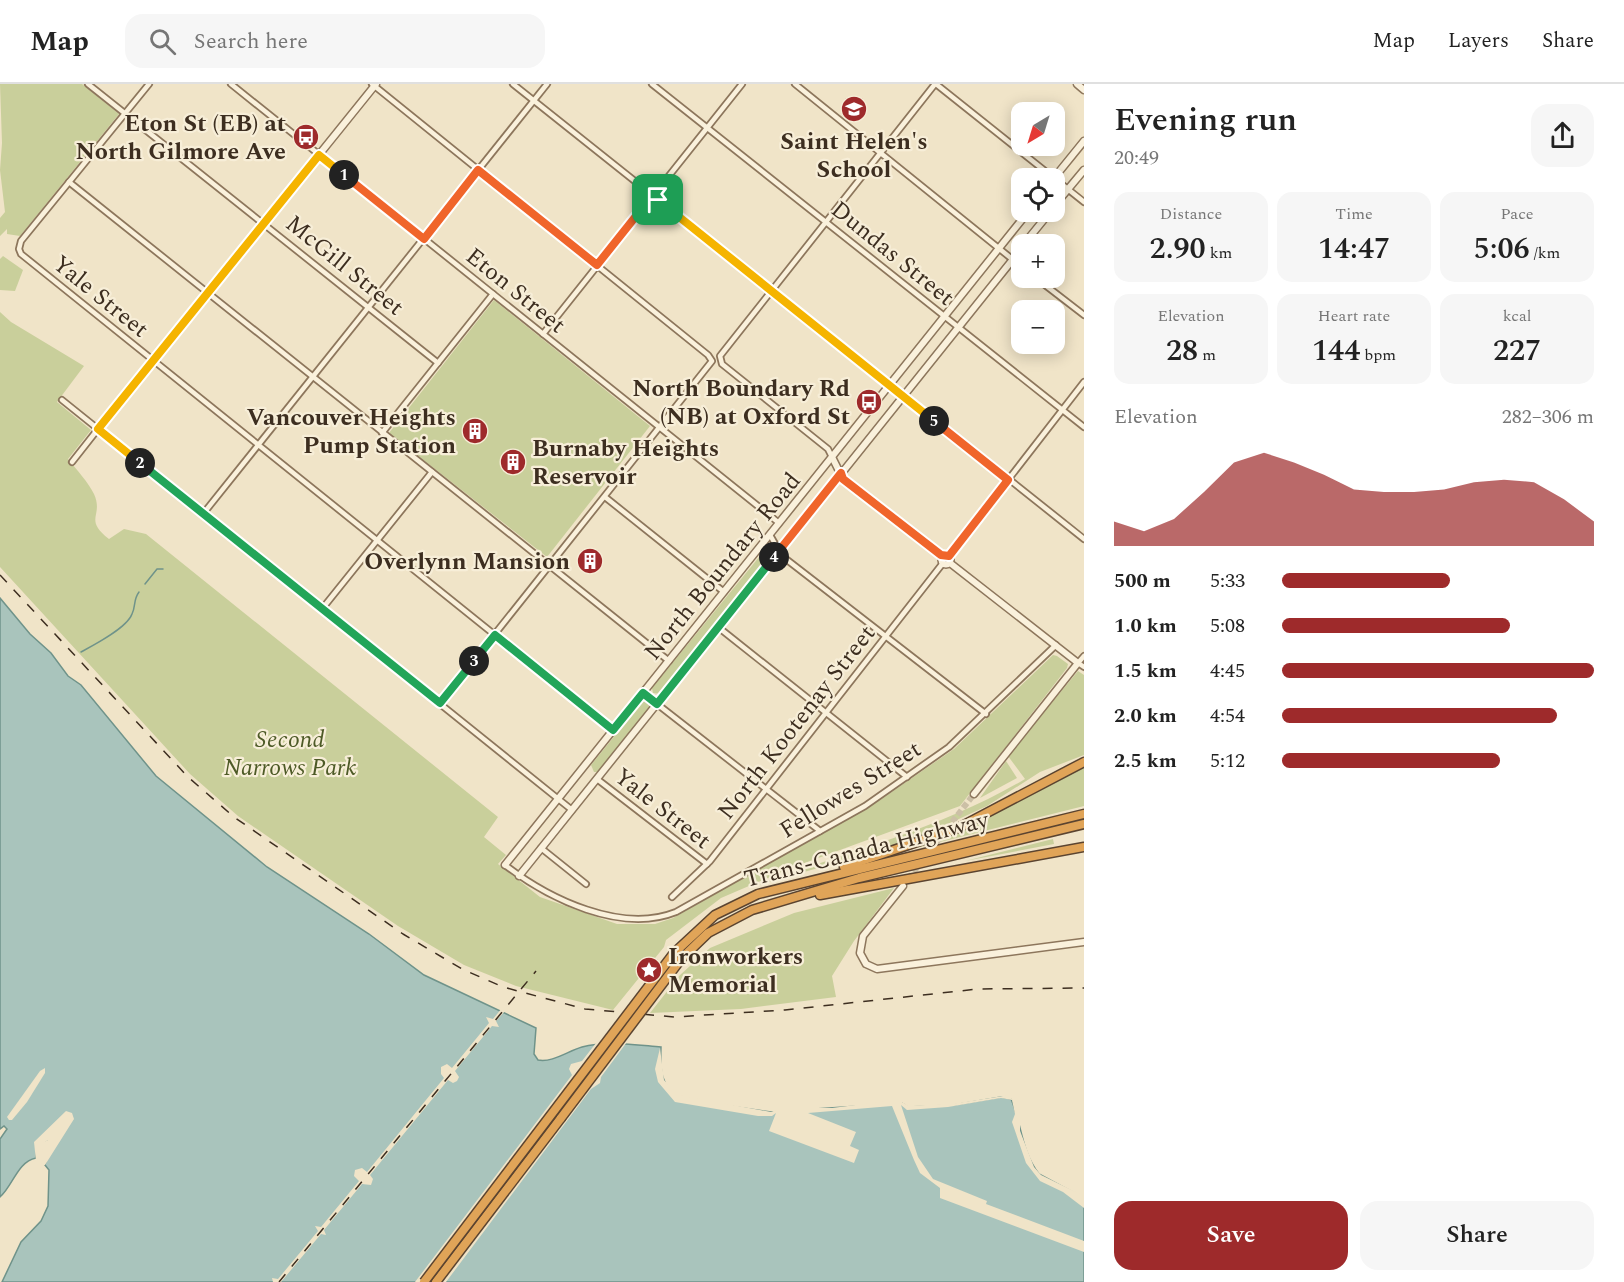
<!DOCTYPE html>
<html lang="en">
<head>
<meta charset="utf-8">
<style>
	:root { --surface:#fff; --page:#f6f6f6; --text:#222; --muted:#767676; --line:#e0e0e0; --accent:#9e2a2b }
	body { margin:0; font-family:Spectral,serif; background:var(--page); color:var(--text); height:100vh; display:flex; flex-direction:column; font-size:22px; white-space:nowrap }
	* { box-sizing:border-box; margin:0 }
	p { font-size:20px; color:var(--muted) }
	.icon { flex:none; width:33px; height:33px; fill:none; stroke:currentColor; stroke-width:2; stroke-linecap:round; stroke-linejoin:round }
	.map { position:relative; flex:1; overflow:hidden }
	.side { display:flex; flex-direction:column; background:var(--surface); width:540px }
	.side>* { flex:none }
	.needle { width:39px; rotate:218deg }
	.tools { position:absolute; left:1011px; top:18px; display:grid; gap:12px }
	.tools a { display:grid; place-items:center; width:54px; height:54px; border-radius:12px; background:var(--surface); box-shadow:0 3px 15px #0003; font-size:30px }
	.pin { position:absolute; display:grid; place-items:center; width:51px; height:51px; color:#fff; margin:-26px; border-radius:12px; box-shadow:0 3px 9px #0006 }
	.km { position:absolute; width:30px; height:30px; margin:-15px; border-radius:50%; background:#222; color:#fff; font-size:16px; line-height:30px; text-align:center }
	.round { display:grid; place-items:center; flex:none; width:63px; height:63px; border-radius:18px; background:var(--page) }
	.summary { display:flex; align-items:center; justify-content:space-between; height:102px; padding:0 30px }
	h1 { font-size:33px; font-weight:600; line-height:45px }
	.figures { display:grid; grid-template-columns:repeat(3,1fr); gap:9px; height:102px; padding:6px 30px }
	.figures div { display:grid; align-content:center; border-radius:15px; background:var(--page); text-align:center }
	.figures b { font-size:30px; font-weight:600 }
	.figures small { font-size:16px; font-weight:400 }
	.figures p { font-size:16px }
	.chart { height:168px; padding:12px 30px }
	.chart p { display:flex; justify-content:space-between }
	.chart svg { width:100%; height:108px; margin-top:6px; fill:var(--accent); opacity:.7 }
	.primary-button { display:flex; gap:12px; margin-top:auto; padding:12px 30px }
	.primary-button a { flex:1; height:69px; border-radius:18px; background:var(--accent); color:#fff; font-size:24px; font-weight:600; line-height:69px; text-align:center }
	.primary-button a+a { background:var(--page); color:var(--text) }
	ul { padding:0 30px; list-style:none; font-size:20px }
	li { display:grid; grid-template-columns:96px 72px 1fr; align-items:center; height:45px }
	li i { height:15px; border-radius:8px; background:var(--accent) }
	header { display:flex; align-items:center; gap:36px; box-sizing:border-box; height:84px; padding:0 30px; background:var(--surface); border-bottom:2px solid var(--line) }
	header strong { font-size:28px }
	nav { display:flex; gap:33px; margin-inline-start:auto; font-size:21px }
	.search { width:420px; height:54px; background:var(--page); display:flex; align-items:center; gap:15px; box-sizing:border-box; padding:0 21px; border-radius:18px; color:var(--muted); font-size:22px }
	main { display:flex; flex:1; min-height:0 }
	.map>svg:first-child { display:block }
	.green { fill:#c9cf9b }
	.water { fill:#a9c4bc; stroke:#6f938a; stroke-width:1.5 }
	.pier { fill:#f0e4c8 }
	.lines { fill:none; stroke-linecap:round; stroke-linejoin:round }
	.stream { stroke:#6f938a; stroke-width:1.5 }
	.tertiary-tunnel { stroke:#ccc0a6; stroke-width:6; stroke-dasharray:6 3; stroke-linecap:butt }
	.minor-casing { stroke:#8d765c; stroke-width:8 }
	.tertiary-casing { stroke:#8d765c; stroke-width:9 }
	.motorway-casing { stroke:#5b4430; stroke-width:11 }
	.minor { stroke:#faf1dc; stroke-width:4.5 }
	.tertiary { stroke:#faf1dc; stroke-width:6 }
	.motorway { stroke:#e0a458; stroke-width:8 }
	.rail { stroke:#3d2e20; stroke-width:1.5; stroke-dasharray:10 10; stroke-linecap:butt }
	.motorway-bridge-casing { stroke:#5b4430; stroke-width:11; stroke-linecap:butt }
	.motorway-bridge { stroke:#e0a458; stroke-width:8 }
	.split-1-casing { stroke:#fff; stroke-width:12 }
	.split-2-casing { stroke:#fff; stroke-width:12 }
	.split-3-casing { stroke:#fff; stroke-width:12 }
	.split-4-casing { stroke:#fff; stroke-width:12 }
	.split-5-casing { stroke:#fff; stroke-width:12 }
	.split-6-casing { stroke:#fff; stroke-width:12 }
	.split-1 { stroke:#f0652b; stroke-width:8 }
	.split-2 { stroke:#f5b400; stroke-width:8 }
	.split-3 { stroke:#22a559; stroke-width:8 }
	.split-4 { stroke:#22a559; stroke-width:8 }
	.split-5 { stroke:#f0652b; stroke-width:8 }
	.split-6 { stroke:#f5b400; stroke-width:8 }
	.labels { text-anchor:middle; stroke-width:4.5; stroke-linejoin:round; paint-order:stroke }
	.poi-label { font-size:24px; font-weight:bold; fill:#3d2e20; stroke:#f7eed8; text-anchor:end }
	.street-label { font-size:24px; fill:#3d2e20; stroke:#f7eed8 }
	.park-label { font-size:24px; font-style:italic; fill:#4d5a26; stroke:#f7eed8 }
</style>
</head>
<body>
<header>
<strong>Map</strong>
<div class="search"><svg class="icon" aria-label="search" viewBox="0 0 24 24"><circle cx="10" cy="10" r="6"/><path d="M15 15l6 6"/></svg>Search here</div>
<nav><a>Map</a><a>Layers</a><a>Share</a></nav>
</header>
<main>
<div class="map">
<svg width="1084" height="1198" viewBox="0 0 1084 1198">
	<rect width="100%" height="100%" fill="#f0e4c8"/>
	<!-- green -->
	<g class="green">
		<polygon points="0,0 82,0 119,30 20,152 7,150 7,145 0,152 0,134 5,128 0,86 2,59"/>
		<polygon points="3,172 23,186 15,207 0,206 0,175"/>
		<polygon points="494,216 650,342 547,473 389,349"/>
		<path d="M0,228L11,238L84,282L57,318L91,346L68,375C77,386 88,398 94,410C104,432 83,435 109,455L124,445L146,450L498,733L484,753L506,771L498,780L540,813L617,840H655L673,834L880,716L954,665L1053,571L1057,572L1068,580L1067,584L960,722L791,784L721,814L666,856L664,863L613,926L516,902L464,881L398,842L238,732L190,690L0,483Z"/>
		<polygon points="768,462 774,468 661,610 653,609 652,604"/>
		<path d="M1078,587L1084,591V671L1040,688L987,722L909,758L755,802C846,768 941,745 1025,695L1008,672Z"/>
		<polygon points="643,617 649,618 650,624 599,688 594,688 591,681"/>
		<polygon points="1006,677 1017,694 980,714"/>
		<polygon points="1084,683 1084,722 916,764 974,741"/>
		<polygon points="1053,755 1054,760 965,777"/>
		<polygon points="894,804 854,857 832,892 836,913 741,925 650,929 680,891 710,864 794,829"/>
	</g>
	<!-- water -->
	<path class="water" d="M0,514L30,550L51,569L68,592L81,601L156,692L267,783L369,850L424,891L536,944L534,970L538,976C552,979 568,967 582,963C606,956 637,961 661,963C660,986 660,1002 681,1015L771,1028L902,1019L908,1023L953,1021L1001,1013L1011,1015C1022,1040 1021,1067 1039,1090L1084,1114V1198H2L21,1158L41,1137L48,1122L49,1086L45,1081L51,1054L37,1060L36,1074C17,1078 13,1102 0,1113V1055L7,1045L4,1042L0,1045Z"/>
	<!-- pier -->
	<g class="pier">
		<polygon points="502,924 506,926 496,937 499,943 492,942 455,987 459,993 457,997 453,999 448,996 370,1091 373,1095 371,1101 362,1100 324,1146 326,1151 321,1150 281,1198 273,1198 272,1194 278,1195 318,1147 315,1142 321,1143 359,1097 354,1092 355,1086 362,1084 367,1088 444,994 441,990 441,983 447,980 452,984 489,939 486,933 493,935"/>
		<polygon points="627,958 601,993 600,999 591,1005 446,1198 415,1198 572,991 569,985 571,980 582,977 596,959"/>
		<polygon points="660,964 664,996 678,1011 771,1028 781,1024 832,1024 887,1017 902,1018 909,1022 957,1019 1010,1011 1020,1030 1020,1047 1034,1083 1041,1091 1084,1112 1084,1124 1063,1108 1040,1097 1026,1079 1012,1038 1015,1030 1012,1016 1001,1014 948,1023 907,1026 901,1021 918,1073 933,1095 987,1117 986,1120 1084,1157 1084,1168 940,1114 940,1104 920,1089 914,1076 892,1022 808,1029 856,1048 850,1062 859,1066 854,1079 769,1047 776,1029 772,1032 758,1032 675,1018 658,998 655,985"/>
		<polygon points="45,984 45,989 27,1018 12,1036 9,1036 7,1033 40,987"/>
		<polygon points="66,1027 72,1029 74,1035 45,1081 41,1081 43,1064 48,1056 38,1063 39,1075 36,1077 34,1058"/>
	</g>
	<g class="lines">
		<!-- stream -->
		<g class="stream">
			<polyline points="145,500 157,485 163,485"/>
			<path d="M81,568C94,561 127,544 132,530C136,522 133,516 139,508"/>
		</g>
		<!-- tertiary-tunnel -->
		<polyline class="tertiary-tunnel" points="908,795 974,710"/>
		<!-- minor casing -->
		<g class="minor-casing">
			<g id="minor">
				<polyline points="88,0 438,279"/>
				<polyline points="149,0 21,157 19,165 21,170 613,646"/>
				<polyline points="231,0 779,439"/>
				<polyline points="372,0 708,271 712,277 440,619"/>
				<polyline points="513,0 1084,455"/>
				<polyline points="652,0 1084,343"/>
				<polyline points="795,0 1022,183"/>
				<polyline points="936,0 1084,118"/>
				<polyline points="69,98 669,577"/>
				<polyline points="1036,194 1084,231"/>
				<polyline points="543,250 742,0"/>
				<polyline points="62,316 572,726"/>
				<polyline points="382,349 493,210"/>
				<polyline points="832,373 828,365 722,280 720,272 935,0"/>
				<polyline points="72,378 98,345"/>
				<polyline points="605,413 724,508"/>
				<polyline points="203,430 547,0"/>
				<polyline points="770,451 782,472 986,630"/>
				<polyline points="949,472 1084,298"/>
				<polyline points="322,525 432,388"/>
				<polyline points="718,543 907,693"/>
				<polyline points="1084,572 1078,579 1084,583"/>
				<polyline points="643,609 820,747"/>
				<polyline points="597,695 707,780"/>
				<polyline points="541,764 586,800"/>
				<path d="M505,781C549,815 621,850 676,828L865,722L949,663L1056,561"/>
				<polyline points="672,813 710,777 943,479"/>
			</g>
		</g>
		<!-- tertiary casing -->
		<g class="tertiary-casing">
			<g id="tertiary">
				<polyline points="1077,0 1084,6"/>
				<polyline points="1054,94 1084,57"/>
				<polyline points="1054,122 1084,86"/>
				<polyline points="1024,160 1050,128"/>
				<polyline points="98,345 376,0"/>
				<polyline points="832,373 843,395 943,473"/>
				<circle cx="946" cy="476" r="4.5"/>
				<polyline points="950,479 1078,579 974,710"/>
				<polyline points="505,781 1028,128"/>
				<polyline points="519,792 1022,164"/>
				<polyline points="903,802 863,852 860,869 866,880 877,885 1084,858"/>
			</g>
		</g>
		<!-- motorway casing -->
		<g class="motorway-casing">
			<g id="motorway">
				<polyline points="844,783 958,744 1084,678"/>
				<polyline points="820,811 1084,763"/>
				<polyline points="674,869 715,831 758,810 1084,730"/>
				<polyline points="681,875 708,849 752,826 859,794 1084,740"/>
				<polyline points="436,1198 561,1034"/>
			</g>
		</g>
		<!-- minor -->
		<use href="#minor" class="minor"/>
		<!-- tertiary -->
		<use href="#tertiary" class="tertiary"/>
		<!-- motorway -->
		<use href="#motorway" class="motorway"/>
		<!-- rail -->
		<g class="rail">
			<polyline points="0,491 188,693 234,733 403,850 462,885 503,903 585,925 674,933 785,926 978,905 1084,904"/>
			<polyline points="279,1198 536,887"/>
		</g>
		<!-- motorway-bridge casing -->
		<g class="motorway-bridge-casing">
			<g id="motorway-bridge">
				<polyline points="561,1034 681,875"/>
				<polyline points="424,1198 674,869"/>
			</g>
		</g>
		<!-- motorway-bridge -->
		<use href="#motorway-bridge" class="motorway-bridge"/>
	</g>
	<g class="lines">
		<!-- split-1 casing -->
		<g class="split-1-casing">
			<polyline id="split-1" points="344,91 424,155 478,86 597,181 652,112 658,116"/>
		</g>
		<!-- split-2 casing -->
		<g class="split-2-casing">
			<polyline id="split-2" points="140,379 98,345 319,71 344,91"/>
		</g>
		<!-- split-3 casing -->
		<g class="split-3-casing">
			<polyline id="split-3" points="140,379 440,619 474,577"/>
		</g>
		<!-- split-4 casing -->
		<g class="split-4-casing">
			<polyline id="split-4" points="474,577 495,551 613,646 643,609 657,620 774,473"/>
		</g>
		<!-- split-5 casing -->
		<g class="split-5-casing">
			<polyline id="split-5" points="774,473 841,389 843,395 941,471 949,472 1008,396 934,337"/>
		</g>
		<!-- split-6 casing -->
		<g class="split-6-casing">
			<polyline id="split-6" points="658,116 934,337"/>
		</g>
		<!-- split-1 -->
		<use href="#split-1" class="split-1"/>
		<!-- split-2 -->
		<use href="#split-2" class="split-2"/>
		<!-- split-3 -->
		<use href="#split-3" class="split-3"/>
		<!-- split-4 -->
		<use href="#split-4" class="split-4"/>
		<!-- split-5 -->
		<use href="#split-5" class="split-5"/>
		<!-- split-6 -->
		<use href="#split-6" class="split-6"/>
	</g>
	<!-- icons -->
	<defs>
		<g id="school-disc" transform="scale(1.35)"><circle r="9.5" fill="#9e2a2b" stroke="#f7eed8"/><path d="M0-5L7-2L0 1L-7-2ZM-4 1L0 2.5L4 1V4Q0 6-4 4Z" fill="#fff"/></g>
		<g id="bus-disc" transform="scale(1.35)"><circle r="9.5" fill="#9e2a2b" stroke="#f7eed8"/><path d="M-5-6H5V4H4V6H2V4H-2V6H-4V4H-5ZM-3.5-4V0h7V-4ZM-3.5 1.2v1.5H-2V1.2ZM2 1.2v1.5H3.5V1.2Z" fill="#fff"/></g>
		<g id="building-disc" transform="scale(1.35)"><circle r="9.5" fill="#9e2a2b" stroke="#f7eed8"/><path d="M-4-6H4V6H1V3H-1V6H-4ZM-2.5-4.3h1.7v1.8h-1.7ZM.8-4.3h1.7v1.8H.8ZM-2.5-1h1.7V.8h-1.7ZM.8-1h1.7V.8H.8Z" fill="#fff"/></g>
		<g id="sight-disc" transform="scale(1.35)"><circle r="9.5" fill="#9e2a2b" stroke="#f7eed8"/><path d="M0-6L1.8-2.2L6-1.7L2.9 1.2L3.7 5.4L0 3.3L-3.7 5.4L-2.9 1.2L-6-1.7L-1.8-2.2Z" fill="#fff"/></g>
	</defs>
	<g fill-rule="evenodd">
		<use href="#school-disc" x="854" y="25"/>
		<use href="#bus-disc" x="306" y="53"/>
		<use href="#bus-disc" x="869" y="318"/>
		<use href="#building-disc" x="475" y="347"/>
		<use href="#building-disc" x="513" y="378"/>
		<use href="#building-disc" x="590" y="477"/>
		<use href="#sight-disc" x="649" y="886"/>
	</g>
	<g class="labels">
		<!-- poi labels -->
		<g class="poi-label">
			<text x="286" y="47">Eton St (EB) at<tspan x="286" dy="28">North Gilmore Ave</tspan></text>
			<text x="854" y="65" text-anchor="middle">Saint Helen's<tspan x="854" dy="28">School</tspan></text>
			<text x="850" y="312">North Boundary Rd<tspan x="850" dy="28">(NB) at Oxford St</tspan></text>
			<text x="456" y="341">Vancouver Heights<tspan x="456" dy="28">Pump Station</tspan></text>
			<text x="532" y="372" text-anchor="start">Burnaby Heights<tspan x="532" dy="28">Reservoir</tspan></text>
			<text x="570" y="485">Overlynn Mansion</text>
			<text x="668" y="880" text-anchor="start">Ironworkers<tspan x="668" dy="28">Memorial</tspan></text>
		</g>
		<!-- street labels -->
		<g class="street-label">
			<text transform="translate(893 169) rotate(39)" y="8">Dundas Street</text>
			<text transform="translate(345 181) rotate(39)" y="8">McGill Street</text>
			<text transform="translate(516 206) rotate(39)" y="8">Eton Street</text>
			<text transform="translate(101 212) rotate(39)" y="8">Yale Street</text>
			<text transform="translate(722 482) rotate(-51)" y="8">North Boundary Road</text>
			<text transform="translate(796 638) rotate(-52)" y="8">North Kootenay Street</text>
			<text transform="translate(850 705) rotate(-32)" y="8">Fellowes Street</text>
			<text transform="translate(663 724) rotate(38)" y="8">Yale Street</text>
			<text transform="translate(866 765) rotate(-14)" y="8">Trans-Canada Highway</text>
		</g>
		<!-- park labels -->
		<g class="park-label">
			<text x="290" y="663">Second<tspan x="290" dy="28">Narrows Park</tspan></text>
		</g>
	</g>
</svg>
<div class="tools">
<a><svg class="needle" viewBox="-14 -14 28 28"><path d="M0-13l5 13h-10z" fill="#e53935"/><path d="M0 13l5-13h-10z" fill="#767676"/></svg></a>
<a><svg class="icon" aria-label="locate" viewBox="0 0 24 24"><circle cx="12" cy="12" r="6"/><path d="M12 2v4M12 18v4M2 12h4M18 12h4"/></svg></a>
<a>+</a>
<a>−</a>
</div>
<div class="pin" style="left:658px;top:116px;background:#1e9e55"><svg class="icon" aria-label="arrive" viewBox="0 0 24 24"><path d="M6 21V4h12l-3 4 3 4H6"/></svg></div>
<b class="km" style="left:344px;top:91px">1</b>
<b class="km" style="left:140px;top:379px">2</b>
<b class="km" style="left:474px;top:577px">3</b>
<b class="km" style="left:774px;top:473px">4</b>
<b class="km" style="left:934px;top:337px">5</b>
</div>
<section class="side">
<div class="summary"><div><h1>Evening run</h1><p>20:49</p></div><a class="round"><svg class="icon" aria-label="share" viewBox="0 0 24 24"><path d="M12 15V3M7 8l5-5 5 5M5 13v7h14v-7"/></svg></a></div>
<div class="figures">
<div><p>Distance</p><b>2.90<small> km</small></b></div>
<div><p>Time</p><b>14:47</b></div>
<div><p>Pace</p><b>5:06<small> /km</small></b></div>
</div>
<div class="figures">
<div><p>Elevation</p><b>28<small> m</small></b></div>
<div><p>Heart rate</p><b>144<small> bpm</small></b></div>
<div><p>kcal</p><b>227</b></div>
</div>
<div class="chart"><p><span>Elevation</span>282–306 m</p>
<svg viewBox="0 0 160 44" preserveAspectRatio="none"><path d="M0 44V34L10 38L20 33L30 22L40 10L50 6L60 10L70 15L80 21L90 22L100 22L110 21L120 18L130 17L140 18L150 25L160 34V44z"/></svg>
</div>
<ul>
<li><b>500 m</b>5:33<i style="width:54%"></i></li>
<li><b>1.0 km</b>5:08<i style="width:73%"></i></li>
<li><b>1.5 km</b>4:45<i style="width:100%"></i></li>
<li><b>2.0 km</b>4:54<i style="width:88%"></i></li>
<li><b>2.5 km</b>5:12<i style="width:70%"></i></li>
</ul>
<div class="primary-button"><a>Save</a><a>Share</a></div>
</section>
</main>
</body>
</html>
